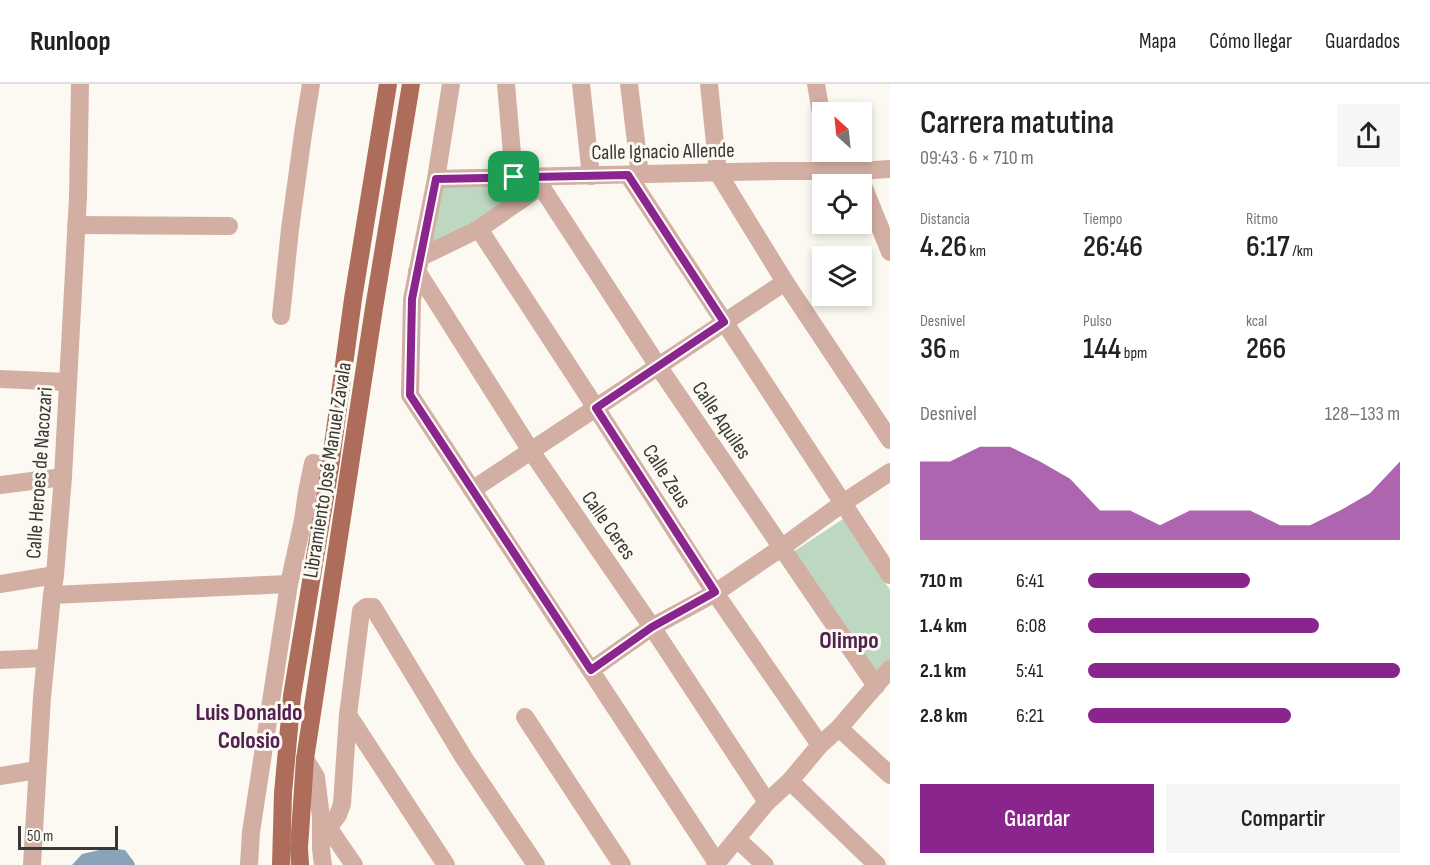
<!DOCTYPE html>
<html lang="es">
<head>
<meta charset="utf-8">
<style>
	:root { --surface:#fff; --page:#f6f6f6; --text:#222; --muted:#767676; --line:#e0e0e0; --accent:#89258c }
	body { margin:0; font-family:"Sofia Sans Condensed",sans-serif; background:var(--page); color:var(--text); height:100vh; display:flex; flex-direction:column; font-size:22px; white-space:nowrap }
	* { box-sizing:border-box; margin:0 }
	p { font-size:20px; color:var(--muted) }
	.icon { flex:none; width:33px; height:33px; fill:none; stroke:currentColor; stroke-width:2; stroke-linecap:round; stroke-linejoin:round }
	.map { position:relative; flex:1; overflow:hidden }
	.side { display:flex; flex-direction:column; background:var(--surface); width:540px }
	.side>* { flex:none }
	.needle { width:39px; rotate:333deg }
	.controls { position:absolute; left:812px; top:18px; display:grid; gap:12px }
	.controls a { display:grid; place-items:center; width:60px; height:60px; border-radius:0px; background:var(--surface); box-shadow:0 3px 9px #0003; font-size:30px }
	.scale { position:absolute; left:18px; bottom:15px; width:100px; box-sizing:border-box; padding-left:6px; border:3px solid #393836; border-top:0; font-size:16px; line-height:21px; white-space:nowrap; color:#393836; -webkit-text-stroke:4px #fcf9f2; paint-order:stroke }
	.pin { position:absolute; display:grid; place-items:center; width:51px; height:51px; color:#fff; margin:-26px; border-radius:12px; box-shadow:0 3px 9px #0006 }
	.round { display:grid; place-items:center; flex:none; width:63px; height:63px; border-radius:0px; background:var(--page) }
	.overview { display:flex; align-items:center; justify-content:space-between; height:102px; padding:0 30px }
	h1 { font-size:33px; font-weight:600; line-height:45px }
	.metrics { display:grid; grid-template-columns:repeat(3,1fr); gap:9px; height:102px; padding:6px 30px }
	.metrics div { display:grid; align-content:center }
	.metrics b { font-size:30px; font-weight:600 }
	.metrics small { font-size:16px; font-weight:400 }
	.metrics p { font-size:16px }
	.chart { height:168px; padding:12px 30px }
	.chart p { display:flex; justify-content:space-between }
	.chart svg { width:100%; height:108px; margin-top:6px; fill:var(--accent); opacity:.7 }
	.primary-button { display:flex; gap:12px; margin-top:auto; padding:12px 30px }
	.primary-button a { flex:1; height:69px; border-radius:0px; background:var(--accent); color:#fff; font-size:24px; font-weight:600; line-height:69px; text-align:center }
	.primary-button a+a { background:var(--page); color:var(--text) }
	ul { padding:0 30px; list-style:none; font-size:20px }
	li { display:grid; grid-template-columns:96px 72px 1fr; align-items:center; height:45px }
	li i { height:15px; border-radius:8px; background:var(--accent) }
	header { display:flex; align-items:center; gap:36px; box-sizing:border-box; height:84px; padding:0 30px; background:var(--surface); border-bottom:2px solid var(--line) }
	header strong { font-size:28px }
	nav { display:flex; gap:33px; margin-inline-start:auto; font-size:21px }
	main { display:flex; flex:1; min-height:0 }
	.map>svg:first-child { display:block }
	.green { fill:#bed7c1 }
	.water { fill:#8aa3b9 }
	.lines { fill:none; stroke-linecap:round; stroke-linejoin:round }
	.minor { stroke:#d3aea3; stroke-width:18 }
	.major { stroke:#ae6d5a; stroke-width:18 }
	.route-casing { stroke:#fff; stroke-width:12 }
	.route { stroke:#89258c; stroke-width:8 }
	.labels { text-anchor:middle; stroke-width:6; stroke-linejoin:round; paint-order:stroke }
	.street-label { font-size:21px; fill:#393836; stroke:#fcf9f2 }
	.quarter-label { font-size:24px; font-weight:bold; fill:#512152; stroke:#fcf9f2 }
</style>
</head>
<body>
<header>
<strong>Runloop</strong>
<nav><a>Mapa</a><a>Cómo llegar</a><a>Guardados</a></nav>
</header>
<main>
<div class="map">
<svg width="890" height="781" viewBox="0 0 890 781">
	<rect width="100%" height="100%" fill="#fcf9f2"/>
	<!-- green -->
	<g class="green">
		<polygon points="507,99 508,110 503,118 468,144 428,163 440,103"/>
		<polygon points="843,435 890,506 890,576 875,594 793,468"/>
	</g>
	<!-- water -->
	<polygon class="water" points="108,764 125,766 134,778 135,781 72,781 82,770"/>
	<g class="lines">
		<!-- minor -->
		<g class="minor">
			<polyline points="451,0 436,95 412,215 410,311 717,779"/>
			<polyline points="506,0 514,93"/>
			<polyline points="581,0 591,92"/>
			<polyline points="629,0 640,91"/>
			<polyline points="709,0 718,89 785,198 890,356"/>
			<polyline points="816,0 822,35"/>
			<polyline points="828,68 831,87"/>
			<polyline points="857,87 890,168"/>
			<polyline points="628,91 890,491"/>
			<polyline points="535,93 658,282 876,602"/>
			<polyline points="436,95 778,87 857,87 890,85"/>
			<polyline points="76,141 229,142"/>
			<polyline points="479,145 596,324 715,509 820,661"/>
			<polyline points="421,173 479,145 541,102"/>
			<polyline points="417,187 531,367 652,543 767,718"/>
			<polyline points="281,232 290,145 303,50 311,0"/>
			<polyline points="0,295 68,298"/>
			<polyline points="0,401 63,393"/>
			<polyline points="472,406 785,198"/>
			<polyline points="0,500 55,491"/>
			<polyline points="52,511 289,500"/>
			<polyline points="0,576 46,574"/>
			<polyline points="591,586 652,543 715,509 781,464 843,419 890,388"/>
			<polyline points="348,631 446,781"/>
			<polyline points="525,633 622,781"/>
			<polyline points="839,644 890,691"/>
			<polyline points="305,675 316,693 321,733 354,781"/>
			<polyline points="0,692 37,686"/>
			<polyline points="790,697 877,781"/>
			<polyline points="321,733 321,765 323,781"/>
			<polyline points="328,744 338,731 342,720 348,631 361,527 366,523 373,523 464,674 536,781"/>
			<polyline points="737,755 765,781"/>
			<polyline points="32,781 42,613 52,511 55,491 63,393 78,113 80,0"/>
			<polyline points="249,781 251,748 289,500 303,436 307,408 313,379 330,383"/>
			<polyline points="715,781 767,718 790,697 820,661 839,644 890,585"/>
		</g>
		<!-- major -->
		<g class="major">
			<polyline points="281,781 283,709 292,612 330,383 353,215 388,0"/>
			<polyline points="300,781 299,764 305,675 374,224 411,0"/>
		</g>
	</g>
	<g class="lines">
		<!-- route casing -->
		<g class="route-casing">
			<polygon id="route" points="628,91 724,238 596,324 715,508 652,543 591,586 410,311 412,215 436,95"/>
		</g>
		<!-- route -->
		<use href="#route" class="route"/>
	</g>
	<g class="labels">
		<!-- street labels -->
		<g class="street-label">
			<text transform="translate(663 67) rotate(-1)" y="7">Calle Ignacio Allende</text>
			<text transform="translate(722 336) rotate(56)" y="7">Calle Aquiles</text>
			<text transform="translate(327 386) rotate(-81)" y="7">Libramiento José Manuel Zavala</text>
			<text transform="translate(39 389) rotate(-86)" y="7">Calle Heroes de Nacozari</text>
			<text transform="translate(667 392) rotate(57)" y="7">Calle Zeus</text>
			<text transform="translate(609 441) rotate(55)" y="7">Calle Ceres</text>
		</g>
		<!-- quarter labels -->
		<g class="quarter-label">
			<text x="849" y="564">Olimpo</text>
			<text x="249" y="636">Luis Donaldo<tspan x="249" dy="28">Colosio</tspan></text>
		</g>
	</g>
</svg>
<div class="controls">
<a><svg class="needle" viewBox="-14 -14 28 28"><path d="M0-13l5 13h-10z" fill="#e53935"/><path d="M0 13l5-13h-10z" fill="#767676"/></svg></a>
<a><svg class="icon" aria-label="locate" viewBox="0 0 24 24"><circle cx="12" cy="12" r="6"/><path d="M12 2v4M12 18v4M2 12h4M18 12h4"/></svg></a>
<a><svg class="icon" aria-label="layers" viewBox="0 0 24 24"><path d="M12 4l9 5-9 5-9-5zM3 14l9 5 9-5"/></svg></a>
</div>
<div class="scale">50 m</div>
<div class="pin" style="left:514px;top:93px;background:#1e9e55"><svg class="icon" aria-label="arrive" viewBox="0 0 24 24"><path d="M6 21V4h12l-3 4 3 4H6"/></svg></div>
</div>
<section class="side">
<div class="overview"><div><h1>Carrera matutina</h1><p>09:43 · 6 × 710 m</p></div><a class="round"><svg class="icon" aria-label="share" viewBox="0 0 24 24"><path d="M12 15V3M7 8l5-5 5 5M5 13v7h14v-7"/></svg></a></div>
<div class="metrics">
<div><p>Distancia</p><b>4.26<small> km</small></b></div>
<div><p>Tiempo</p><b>26:46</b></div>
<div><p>Ritmo</p><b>6:17<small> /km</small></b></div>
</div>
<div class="metrics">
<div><p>Desnivel</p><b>36<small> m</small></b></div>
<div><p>Pulso</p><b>144<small> bpm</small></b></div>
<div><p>kcal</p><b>266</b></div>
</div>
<div class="chart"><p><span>Desnivel</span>128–133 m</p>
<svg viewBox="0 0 160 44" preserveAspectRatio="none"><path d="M0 44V12L10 12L20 6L30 6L40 12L50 19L60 32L70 32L80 38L90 32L100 32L110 32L120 38L130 38L140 32L150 25L160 12V44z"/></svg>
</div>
<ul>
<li><b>710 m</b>6:41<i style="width:52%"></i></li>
<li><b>1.4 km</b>6:08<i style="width:74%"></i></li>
<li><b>2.1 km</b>5:41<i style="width:100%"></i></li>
<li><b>2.8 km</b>6:21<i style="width:65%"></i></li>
</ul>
<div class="primary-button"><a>Guardar</a><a>Compartir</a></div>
</section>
</main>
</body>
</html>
